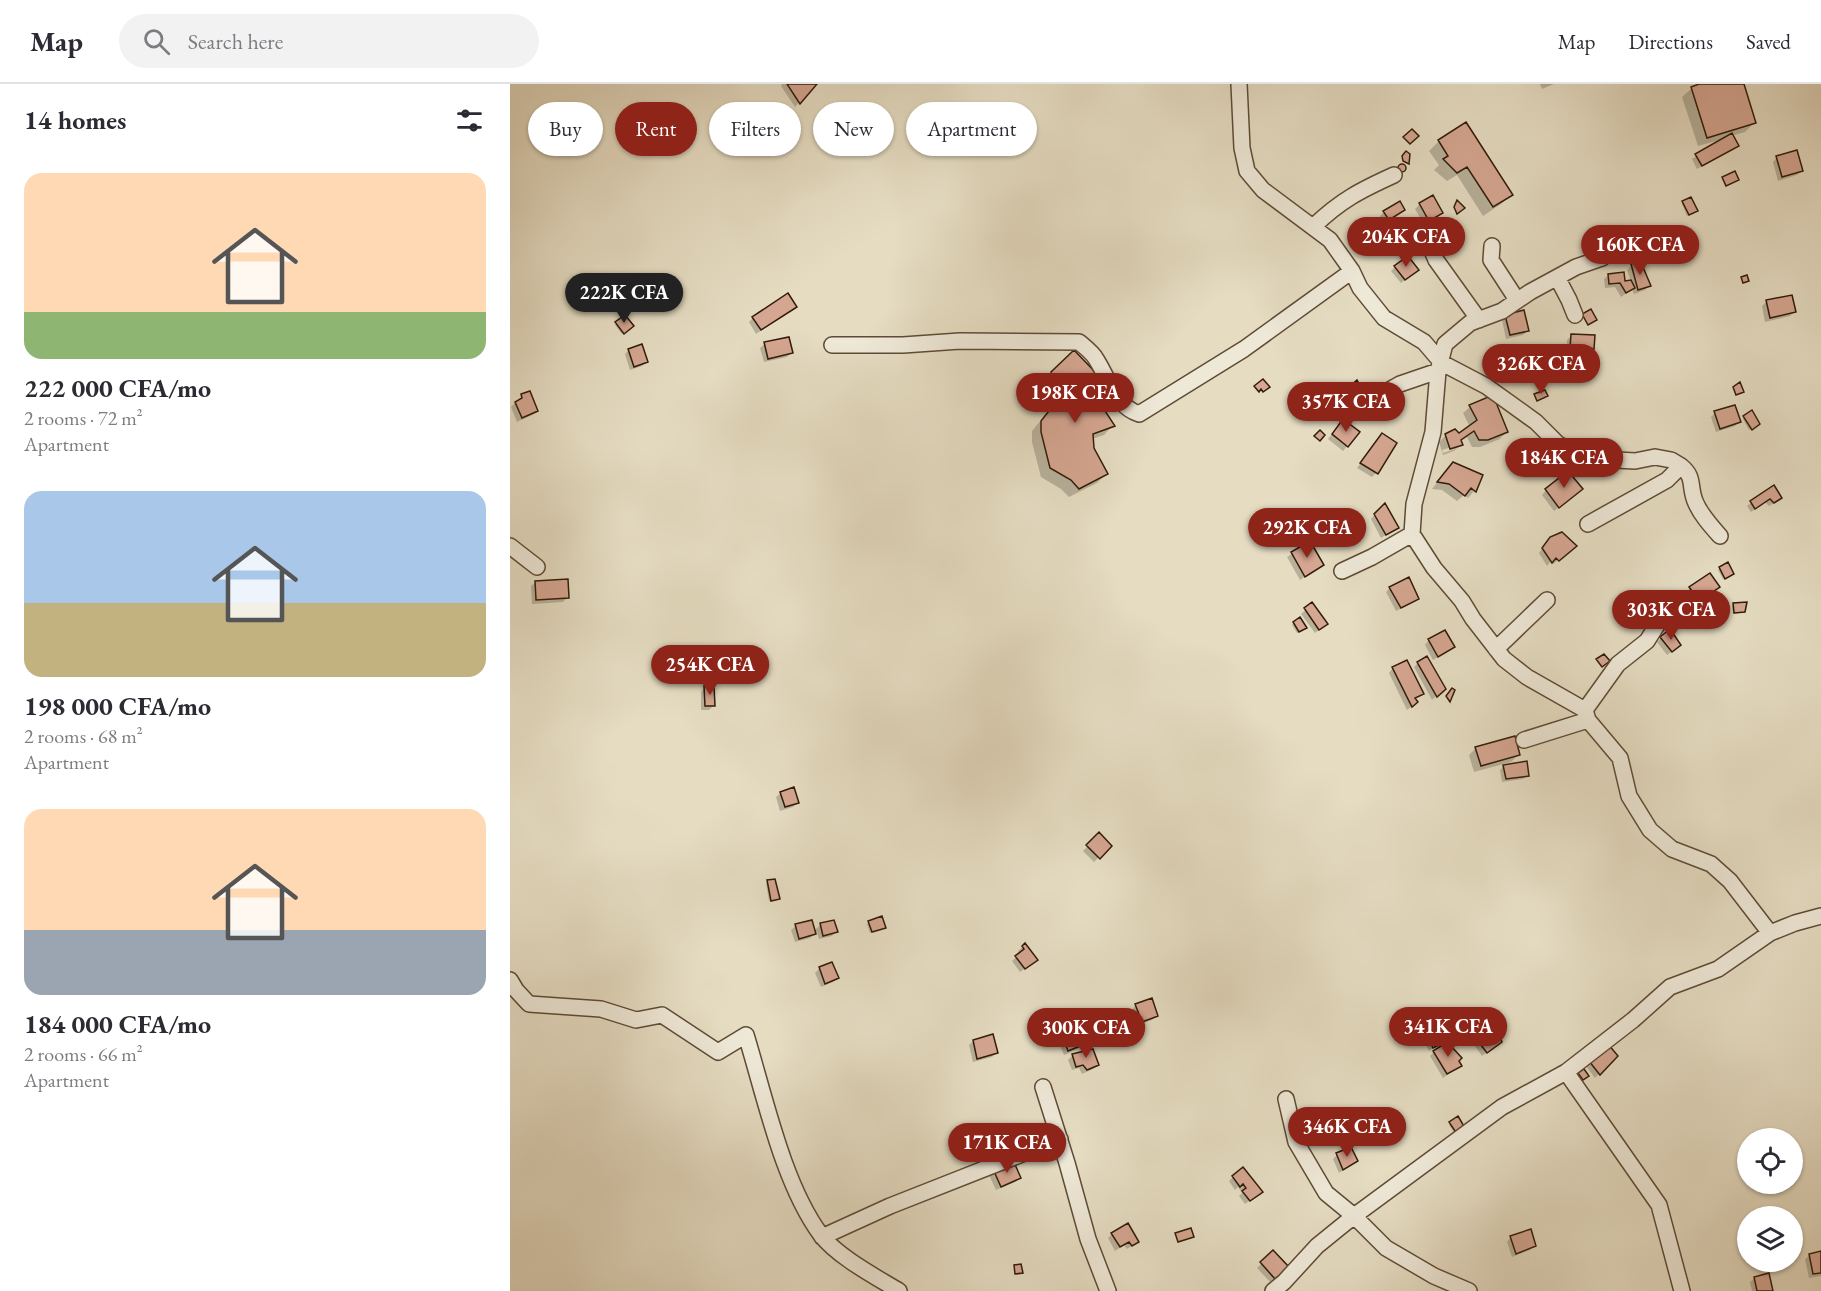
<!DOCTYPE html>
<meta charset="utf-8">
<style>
:root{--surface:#fff;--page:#f2f2f3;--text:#2b2b33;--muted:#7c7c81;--line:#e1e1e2;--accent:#8f2418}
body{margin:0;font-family:"EB Garamond",serif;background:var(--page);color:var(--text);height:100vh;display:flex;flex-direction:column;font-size:22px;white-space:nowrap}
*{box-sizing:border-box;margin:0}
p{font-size:20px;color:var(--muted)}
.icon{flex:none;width:33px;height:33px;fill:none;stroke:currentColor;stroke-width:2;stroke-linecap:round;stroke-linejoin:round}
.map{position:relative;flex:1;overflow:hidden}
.sheet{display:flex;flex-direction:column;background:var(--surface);width:510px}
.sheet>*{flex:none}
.banner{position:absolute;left:18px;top:18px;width:570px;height:54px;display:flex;gap:12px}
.controls{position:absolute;left:1227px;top:1044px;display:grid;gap:12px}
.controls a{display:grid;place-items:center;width:66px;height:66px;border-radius:50%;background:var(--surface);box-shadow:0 2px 4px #0004;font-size:30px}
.price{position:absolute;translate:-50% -51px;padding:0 14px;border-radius:21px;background:var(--accent);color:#fff;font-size:20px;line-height:39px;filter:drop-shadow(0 2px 3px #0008)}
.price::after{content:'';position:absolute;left:50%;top:36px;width:18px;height:14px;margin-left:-9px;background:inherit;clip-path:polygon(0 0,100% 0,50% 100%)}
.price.on{background:#222;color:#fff}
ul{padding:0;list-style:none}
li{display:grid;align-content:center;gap:12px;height:318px;padding:0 24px}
li span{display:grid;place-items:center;height:186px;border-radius:18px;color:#555}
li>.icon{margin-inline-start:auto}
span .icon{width:108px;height:108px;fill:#fffc;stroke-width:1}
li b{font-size:26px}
h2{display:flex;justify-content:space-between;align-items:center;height:72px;padding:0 24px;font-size:26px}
.chip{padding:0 21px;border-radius:27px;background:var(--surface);box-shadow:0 2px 4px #0004;font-size:21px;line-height:54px}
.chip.on{background:var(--accent);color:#fff}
header{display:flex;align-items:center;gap:36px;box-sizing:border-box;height:84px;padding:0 30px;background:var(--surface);border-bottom:2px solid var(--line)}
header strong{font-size:28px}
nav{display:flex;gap:33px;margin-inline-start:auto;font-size:21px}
.search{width:420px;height:54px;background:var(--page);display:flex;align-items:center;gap:15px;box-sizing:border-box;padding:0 21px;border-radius:33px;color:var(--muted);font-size:22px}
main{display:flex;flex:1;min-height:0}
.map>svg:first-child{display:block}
.shadow{fill:#0003;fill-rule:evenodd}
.building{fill:#d5a691;stroke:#311b08;stroke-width:1.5}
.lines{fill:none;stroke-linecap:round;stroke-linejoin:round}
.street-casing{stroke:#5e4b36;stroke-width:18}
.street{stroke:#eee8d7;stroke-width:15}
</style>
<header>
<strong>Map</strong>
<div class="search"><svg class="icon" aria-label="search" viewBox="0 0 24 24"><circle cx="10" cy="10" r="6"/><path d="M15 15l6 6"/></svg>Search here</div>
<nav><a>Map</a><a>Directions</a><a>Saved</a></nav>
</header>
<main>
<section class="sheet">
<h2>14 homes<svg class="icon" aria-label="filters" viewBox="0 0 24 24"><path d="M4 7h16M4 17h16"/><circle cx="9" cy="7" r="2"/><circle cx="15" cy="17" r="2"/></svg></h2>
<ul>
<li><span style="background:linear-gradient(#ffd9b3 75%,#8fb573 0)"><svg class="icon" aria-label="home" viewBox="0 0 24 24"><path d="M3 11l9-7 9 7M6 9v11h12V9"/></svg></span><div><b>222 000 CFA/mo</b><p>2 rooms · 72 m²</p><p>Apartment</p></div></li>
<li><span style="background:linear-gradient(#a9c7e8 60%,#c2b280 0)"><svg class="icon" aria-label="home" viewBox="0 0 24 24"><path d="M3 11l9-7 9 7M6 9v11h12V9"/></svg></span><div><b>198 000 CFA/mo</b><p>2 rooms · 68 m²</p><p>Apartment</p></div></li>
<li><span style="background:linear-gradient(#ffd9b3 65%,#9aa5b1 0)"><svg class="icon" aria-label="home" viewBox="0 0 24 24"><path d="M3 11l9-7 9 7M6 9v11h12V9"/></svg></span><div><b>184 000 CFA/mo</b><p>2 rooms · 66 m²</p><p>Apartment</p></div></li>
</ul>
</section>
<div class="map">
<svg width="1311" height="1207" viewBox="0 0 1311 1207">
<rect width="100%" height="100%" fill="#e5dcc2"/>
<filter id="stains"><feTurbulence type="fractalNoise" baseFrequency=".00333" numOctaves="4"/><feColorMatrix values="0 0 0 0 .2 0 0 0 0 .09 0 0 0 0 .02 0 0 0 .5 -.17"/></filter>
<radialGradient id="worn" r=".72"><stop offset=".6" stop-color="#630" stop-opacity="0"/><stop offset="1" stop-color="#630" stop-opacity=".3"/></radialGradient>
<path class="shadow" d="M272 0H305L285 23 271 2Z
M1030 0H1044L1032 5Z
M1195 0H1232L1245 38 1235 48 1221 52 1227 62 1222 66 1187 85 1182 75 1213 55 1188 62 1172 13 1182 4Z
M956 41 1001 110 991 120 973 132 947 91 937 97 924 86 929 81 919 67 929 57Z
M1267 73 1292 87 1287 91 1268 97 1263 78Z
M890 82H893V86L888 88Z
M1173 118 1184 128 1177 132 1172 120Z
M910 120 931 129 914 140 905 125Z
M893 126 874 139 870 132 874 128Z
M1113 154 1135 168 1131 173 1116 179 1108 159Z
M1122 181 1139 201 1135 206 1124 210 1122 205 1111 213 1105 203 1095 204 1094 195 1099 191 1114 198H1121L1117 186Z
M885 183 902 190 891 199 881 187Z
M1256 218 1284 228 1280 232 1255 238 1252 222Z
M285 223 246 250 239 238 243 234Z
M996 232 1017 247 1013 251 996 255 992 236Z
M115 233 122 242 112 250 105 241Z
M1061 252 1083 265 1079 269 1057 268V256Z
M255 260 281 269 277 273 254 278 250 264Z
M119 266 137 277 132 282 120 286 115 270Z
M542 289 578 304 603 341 594 351 582 355 583 364 596 390 587 399 559 413 551 405 531 393 522 358V347L540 325 532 299Z
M12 312 27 327 22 331 7 338 1 323Z
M869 312 885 316 878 324 872 321 867 313Z
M960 323 996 348 990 355 970 363H962L957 353 950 357 951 360 944 367 933 371 929 358 936 351 949 350 960 343 953 329ZM945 362V365L933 369 932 366Z
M1205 329 1229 338 1225 342 1206 348 1201 333Z
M1234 333 1247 342 1239 346 1233 335Z
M829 341 848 349 833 367 818 355Z
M868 355 866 389 862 393 847 384Z
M936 387 971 392 964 407 958 414 954 411 947 417 932 406 922 405Z
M1263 403 1266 418 1259 422 1255 418 1241 428 1237 422Z
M1036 406 1066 410 1044 427 1032 411Z
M874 421 887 444 871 454 861 435Z
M799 459 812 481 790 496 777 473Z
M1036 459 1060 467 1043 480 1040 478 1037 482 1029 469Z
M1210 484 1221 491 1213 495 1208 486Z
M26 498 57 514 53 518 22 520 21 502Z
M880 504 907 515 902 519 886 527 876 508Z
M1180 504 1203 507 1184 521 1176 509Z
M802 520 812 544 805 549 791 530Z
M1224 521 1234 528 1223 530 1222 522Z
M784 539 793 545 787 549 782 541Z
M1151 554 1165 565 1157 571 1147 558Z
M919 556 943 563 923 576 915 561Z
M908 579 934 604 922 616 904 583Z
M883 584 912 609 904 615 902 622 897 626 879 589Z
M195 604 203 622 199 626H191V608Z
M966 664 1008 671 1001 678 964 688 959 671Z
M994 682 1017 691 1013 695 992 698 990 686Z
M271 709 287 719 283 723 270 727 266 713Z
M589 751 600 762 584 778 573 767Z
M257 798 268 814 266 816 259 817 256 799Z
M323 837 326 848 322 852 309 855 307 848 300 854 285 858 281 846 286 842 304 847 310 841Z
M359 838 374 843 360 849 357 840Z
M515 861 521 880 510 888 502 877 510 870 508 867Z
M321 880 327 894 323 898 311 903 305 889 309 885Z
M626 921 647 932 642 936 627 941 622 926Z
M914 945 931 959 919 967 910 949Z
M553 955 584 956 579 960 554 971 549 959Z
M984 955 986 962 972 972 965 962 969 958Z
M463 957 486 969 482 973 463 978 459 961Z
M924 968 947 977 950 982 933 994 920 972Z
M563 971 587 980 583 985 572 990 569 984 562 986 558 976Z
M1106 972 1085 994 1076 982 1080 978Z
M948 1034 953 1043 945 1050 939 1041Z
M827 1071 846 1077 829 1089 823 1075Z
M484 1086 509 1094 505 1098 486 1106 479 1091Z
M723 1093 751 1108 735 1120 729 1112 732 1109 728 1103 725 1106 719 1097Z
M602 1150 627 1158 617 1165 614 1161 605 1167 598 1154Z
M1001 1153 1024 1161 1020 1166 1002 1173 997 1158Z
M763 1168 777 1183 760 1198 747 1184Z
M1311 1169V1192L1299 1194 1295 1175 1300 1171Z
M1245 1194 1262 1207H1242L1240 1198Z"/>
<path class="building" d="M277 0H307L290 20Z
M1189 0H1234L1246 39 1197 54 1181 3Z
M956 38 1003 111 983 123 957 83 947 89 933 75 938 72 928 56Z
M902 45 909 52 900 60 893 53Z
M1222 49 1229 62 1192 82 1185 70Z
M1287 66 1293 87 1272 93 1266 72Z
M896 67 900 70 899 80 893 77 892 72Z
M888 84a4 4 0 1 1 8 0a4 4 0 1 1-8 0Z
M1225 87 1229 96 1216 102 1212 93Z
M923 111 933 129 919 137 909 119Z
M1181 113 1188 127 1179 131 1172 117Z
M947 116 955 124 947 130 944 123Z
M890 117 895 126 879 136 873 127Z
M1128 146 1137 169 1121 175 1112 153Z
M898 172 909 186 895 196 884 182Z
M1130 176 1141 202 1128 206 1121 180Z
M1114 188 1115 197 1121 196 1125 204 1116 209 1110 199 1099 200 1098 190Z
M1237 191 1239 197 1233 199 1231 193Z
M278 209 287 223 251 246 242 233Z
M1282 211 1286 228 1260 234 1256 216Z
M1081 225 1087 236 1078 241 1072 230Z
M1014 226 1019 247 1000 251 995 231Z
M115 231 124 242 114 250 105 238Z
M1061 250 1085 251 1084 265H1060Z
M279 253 283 269 258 275 254 258Z
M132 260 138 278 124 283 118 265Z
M564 266 586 289 580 304 605 342 583 350 584 364 598 390 569 405 561 396 540 384 531 348V337L549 314 541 288Z
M753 295 760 303 753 308 751 305 749 308 744 302Z
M847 296 852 305 842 312 837 305Z
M1230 298 1234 308 1226 311 1223 303Z
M1035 306 1038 312 1027 317 1024 310Z
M20 307 28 327 12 334 5 318 12 314 11 310Z
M875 307 882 310 887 317 881 323 873 320 868 311Z
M983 311 998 348 978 356H969L964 347 951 356 953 361 940 365 935 350 945 345 949 349 967 336 959 321Z
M829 316 837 321 829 332 821 327Z
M1225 321 1231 338 1210 345 1204 327Z
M1242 326 1250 340 1242 346 1233 332Z
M833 335 850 348 838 363 822 350Z
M810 346 815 351 810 357 804 352Z
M872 349 887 359 868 390 850 379Z
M943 378 973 391 966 408 961 404 955 412 939 400 927 398Z
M1058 387 1073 405 1049 424 1035 405Z
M1264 401 1272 414 1264 419 1260 415 1245 425 1240 417Z
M875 419 889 444 876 451 864 430Z
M1052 448 1067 462 1049 477 1046 474 1042 479 1032 464 1040 453Z
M800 457 814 481 795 493 781 468Z
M1218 478 1224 490 1215 495 1209 483Z
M1200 489 1210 503 1189 517 1179 503Z
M899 493 909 515 891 524 879 503Z
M58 495 59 514 26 516 25 497Z
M802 518 818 540 809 546 794 524Z
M1237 518 1235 528 1224 529 1223 519Z
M790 533 797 544 789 548 783 538Z
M1160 545 1171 561 1162 568 1150 553Z
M935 546 945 563 928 573 918 555Z
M1094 570 1100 577 1092 583 1086 575Z
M917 572 936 605 927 613 907 578Z
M897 576 914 610 905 614 908 618 902 623 882 583Z
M194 602H204L205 622H195Z
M942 604 945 606 940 618 936 612Z
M1005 652 1010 671 971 682 965 663Z
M1017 677 1019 692 996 695 993 681Z
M284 703 289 719 275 723 270 708Z
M589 748 602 762 590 775 576 761Z
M265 795 270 815 261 817 257 796Z
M372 832 376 844 362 848 358 837Z
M302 836 306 850 289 855 285 840Z
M324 836 328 848 313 852 310 839Z
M515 859 528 876 515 885 505 872 514 865 512 862Z
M322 878 329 894 315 900 309 883Z
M642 914 648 932 632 938 625 920Z
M923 939 933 959 923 964 913 944Z
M580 943 585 956 558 967 553 954Z
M981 946 983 951 986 948 989 952 986 955 987 957 991 955 992 958 977 969 968 957Z
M483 950 488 969 467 975 463 956Z
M934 960 940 961 952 974 949 977 952 982 937 990 923 967Z
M1098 960 1108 972 1090 991 1079 977Z
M583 965 589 981 577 986 573 981 566 983 562 970Z
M1074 985 1079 992 1073 996 1068 989Z
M948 1032 955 1044 947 1050 939 1038Z
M841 1063 848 1077 833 1086 826 1069Z
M503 1076 511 1094 491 1103 483 1085Z
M733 1083 753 1108 740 1117 732 1107 736 1104 733 1100 730 1103 722 1092Z
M618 1139 629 1158 622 1162 619 1158 610 1163 601 1149Z
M681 1144 684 1153 668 1158 665 1149Z
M1021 1145 1026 1162 1006 1170 1000 1152Z
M763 1166 779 1183 765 1195 750 1178Z
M1311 1167V1189L1303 1190 1299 1170Z
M511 1180 513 1189 505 1190 504 1181Z
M1259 1189 1263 1207H1247L1244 1193Z"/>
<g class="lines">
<defs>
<path id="street" d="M729 0 732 64 737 87 753 106 820 156 842 187 850 204 874 234 914 258 932 279 976 302 1026 338 1048 360 1071 374 1125 377 1145 373 1161 376 1171 382
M804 142C831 116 851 106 884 91
M920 162 926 176 969 236
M982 162 981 176 1007 216
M1048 195 1059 216 1065 231
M322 261H393L450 257 569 258C575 263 583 269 586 275 599 295 605 322 629 330L734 265 842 187
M881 305 890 300 928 287
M1078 440 1157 396 1171 382C1185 393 1179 402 1185 417 1190 430 1201 442 1210 452
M0 462 27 483
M832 487 862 473 902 450
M986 565 1037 516
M1075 626 1108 580 1137 557 1154 530 1168 521
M1078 636 1110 674 1119 712 1140 746 1162 765 1201 780 1220 797 1260 849
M1014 656 1078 636 1075 626 1017 593 994 575 963 535 952 517 924 484 902 450 904 420 923 348 928 287 935 260 960 239 992 227 1020 208 1066 183 1092 174
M0 896 6 906 19 920 91 925 126 936 152 931 208 968 236 951C255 1013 273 1100 311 1151 328 1173 366 1193 389 1207
M1056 988 1149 1121 1172 1207
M533 1003 557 1079 578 1155 598 1207
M776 1015 786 1058 816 1109 844 1132 876 1164 924 1192 959 1207
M312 1153 380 1122 550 1055
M763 1207 774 1198 807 1162 844 1132 992 1023 1056 988 1123 936 1160 903 1208 885 1260 849 1285 839 1311 832"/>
</defs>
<use href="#street" class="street-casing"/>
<use href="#street" class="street"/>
</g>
<rect width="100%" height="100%" filter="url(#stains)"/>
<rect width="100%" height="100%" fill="url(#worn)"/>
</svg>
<div class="controls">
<a><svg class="icon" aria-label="locate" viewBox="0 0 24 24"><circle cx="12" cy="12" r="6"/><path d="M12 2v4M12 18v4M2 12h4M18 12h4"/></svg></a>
<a><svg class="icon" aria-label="layers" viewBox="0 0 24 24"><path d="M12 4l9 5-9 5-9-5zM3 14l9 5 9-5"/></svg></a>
</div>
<b class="price" style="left:896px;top:184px">204K CFA</b>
<b class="price" style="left:1130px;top:192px">160K CFA</b>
<b class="price on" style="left:114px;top:240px">222K CFA</b>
<b class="price" style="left:1031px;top:311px">326K CFA</b>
<b class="price" style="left:565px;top:340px">198K CFA</b>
<b class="price" style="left:836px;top:349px">357K CFA</b>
<b class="price" style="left:1054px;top:405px">184K CFA</b>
<b class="price" style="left:797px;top:475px">292K CFA</b>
<b class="price" style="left:1161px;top:557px">303K CFA</b>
<b class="price" style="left:200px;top:612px">254K CFA</b>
<b class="price" style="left:938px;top:974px">341K CFA</b>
<b class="price" style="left:576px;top:975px">300K CFA</b>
<b class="price" style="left:837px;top:1074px">346K CFA</b>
<b class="price" style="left:497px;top:1090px">171K CFA</b>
<div class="banner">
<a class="chip">Buy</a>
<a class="chip on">Rent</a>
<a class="chip">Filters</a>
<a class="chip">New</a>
<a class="chip">Apartment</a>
</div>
</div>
</main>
